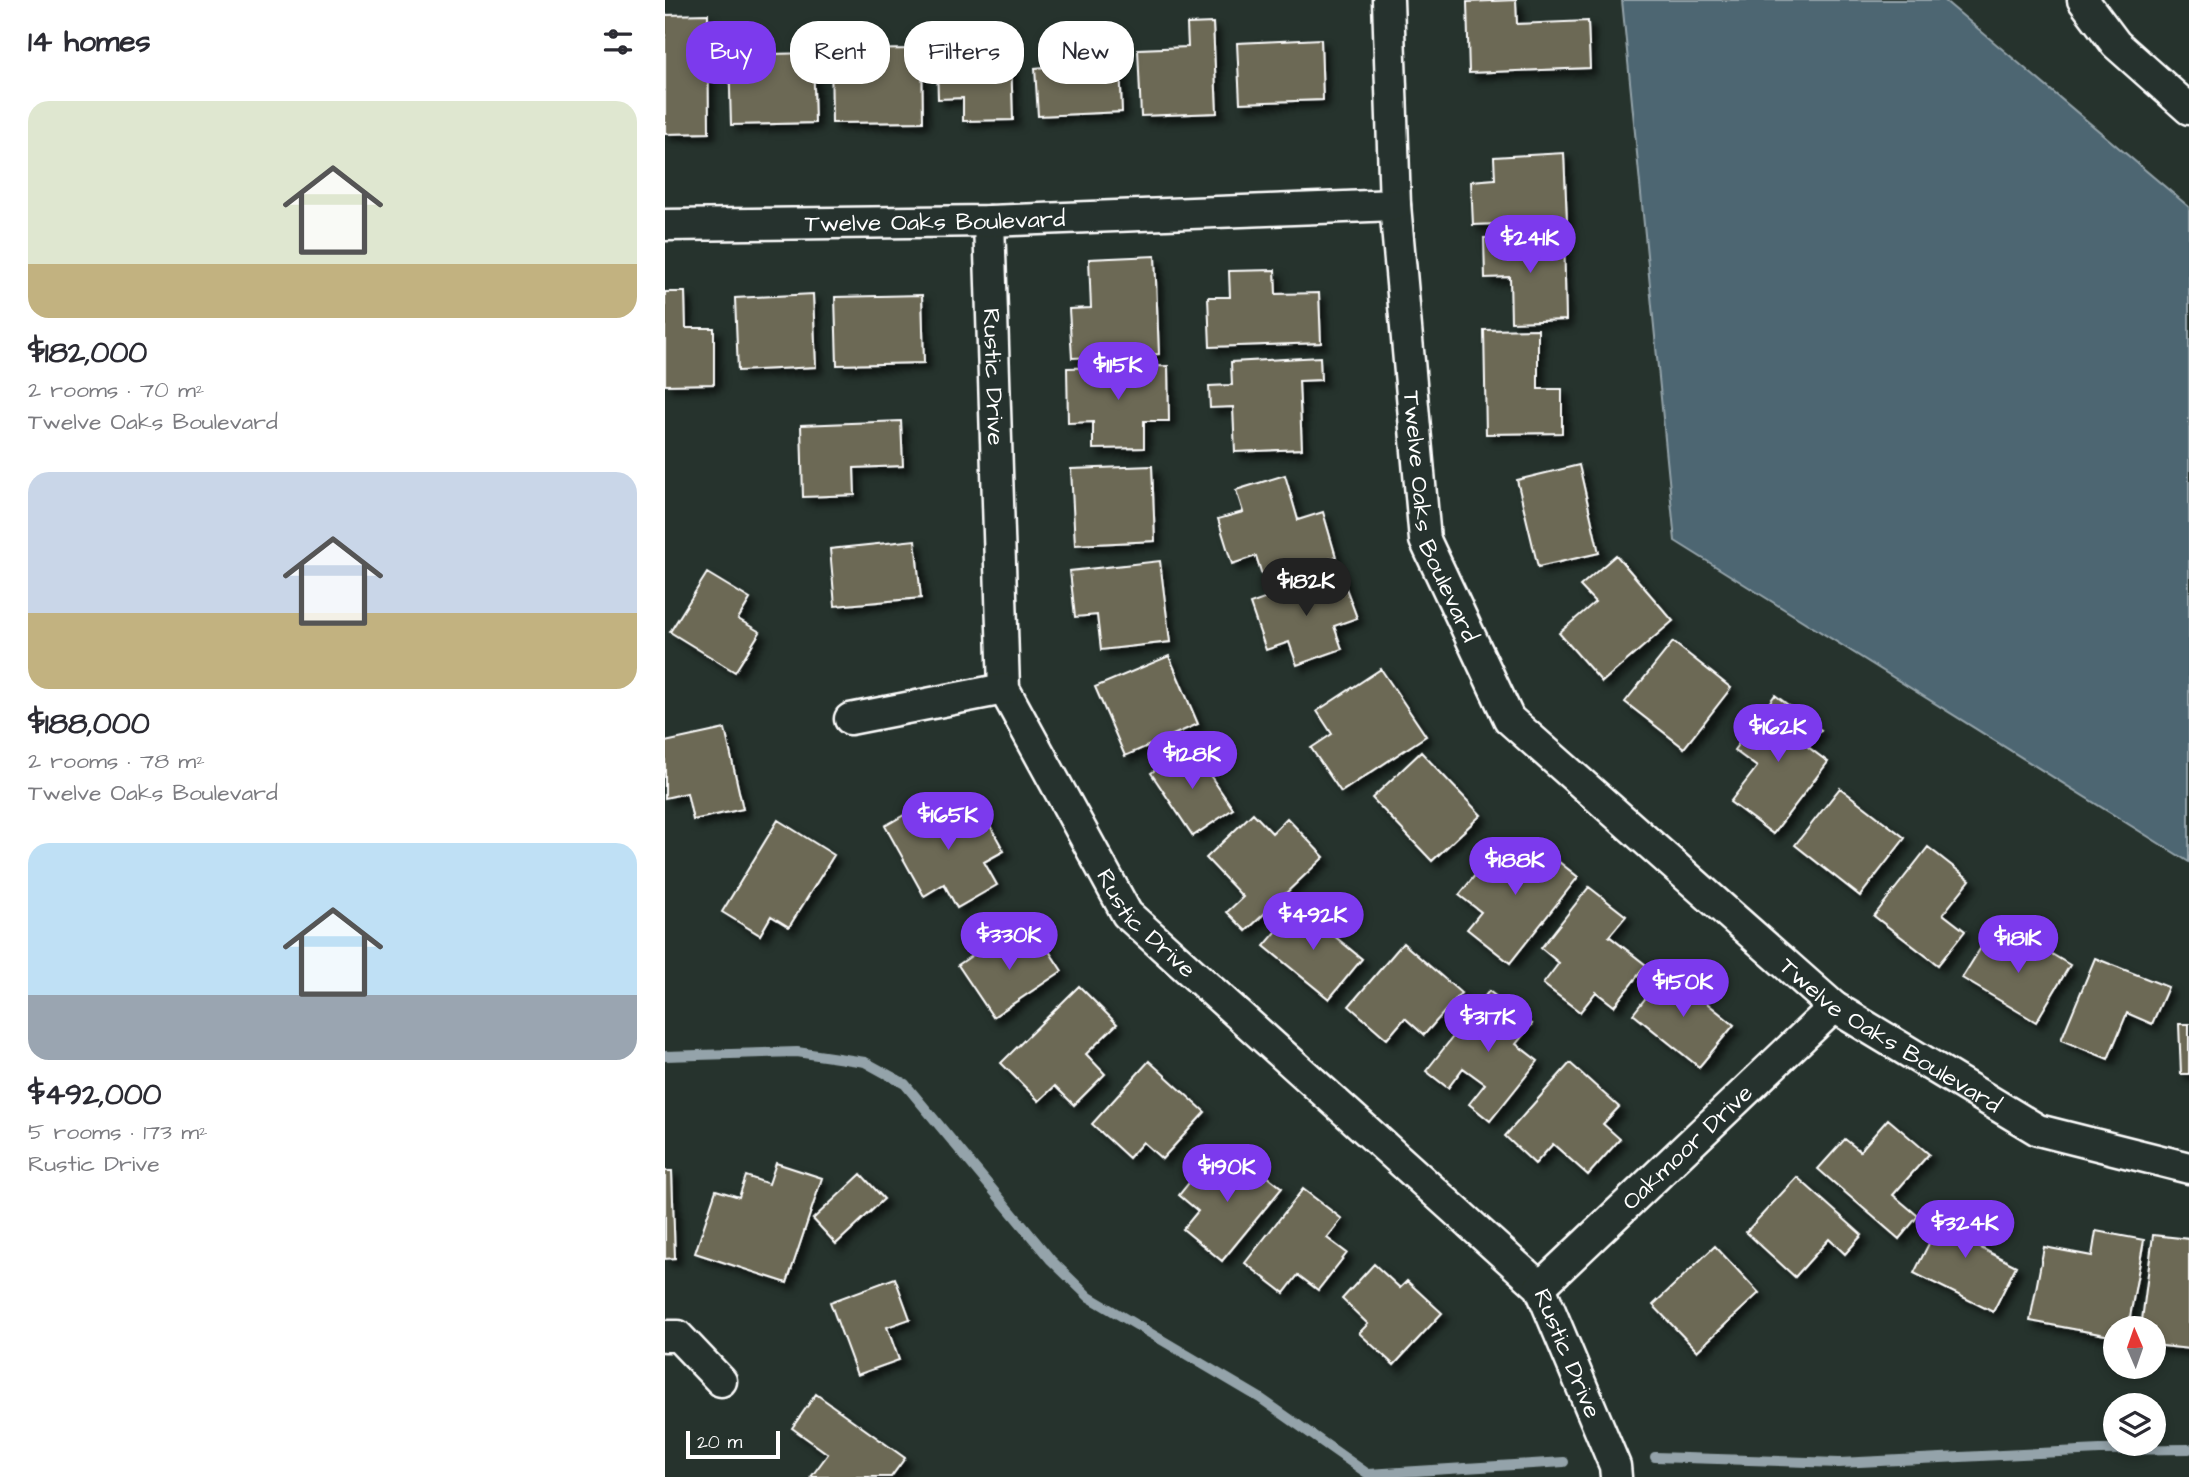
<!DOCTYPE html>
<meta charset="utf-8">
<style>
:root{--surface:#fff;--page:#f7f7f7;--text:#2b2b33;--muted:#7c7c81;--accent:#7c3aed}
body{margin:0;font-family:"Architects Daughter",sans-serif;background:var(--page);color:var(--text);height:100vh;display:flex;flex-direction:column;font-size:26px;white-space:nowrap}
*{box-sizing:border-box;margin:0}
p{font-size:23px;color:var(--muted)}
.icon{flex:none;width:38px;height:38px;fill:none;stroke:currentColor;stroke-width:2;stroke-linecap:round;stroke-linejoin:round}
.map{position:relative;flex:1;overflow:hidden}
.side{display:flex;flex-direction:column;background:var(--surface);width:665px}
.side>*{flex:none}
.banner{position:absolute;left:21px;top:21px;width:665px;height:63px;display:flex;gap:14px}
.needle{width:46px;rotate:358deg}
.tools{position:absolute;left:1438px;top:1316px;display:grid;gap:14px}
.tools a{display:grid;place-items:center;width:63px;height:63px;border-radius:50%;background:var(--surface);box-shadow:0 4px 10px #0003;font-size:35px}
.scale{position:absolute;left:21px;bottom:18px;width:94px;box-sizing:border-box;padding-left:7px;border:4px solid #fff;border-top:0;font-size:19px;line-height:24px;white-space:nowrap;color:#fff;-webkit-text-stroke:5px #26332d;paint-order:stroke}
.price{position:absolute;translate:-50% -60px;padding:0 16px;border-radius:24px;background:var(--accent);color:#fff;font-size:23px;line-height:46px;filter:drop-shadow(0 2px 4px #0008)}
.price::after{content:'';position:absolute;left:50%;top:42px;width:21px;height:16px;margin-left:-10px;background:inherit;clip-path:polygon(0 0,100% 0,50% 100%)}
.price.current{background:#222;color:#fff}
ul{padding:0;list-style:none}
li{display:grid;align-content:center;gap:14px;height:371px;padding:0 28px}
li span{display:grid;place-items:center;height:217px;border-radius:21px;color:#555}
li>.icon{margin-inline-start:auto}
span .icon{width:126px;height:126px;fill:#fffc;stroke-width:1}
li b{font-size:30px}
h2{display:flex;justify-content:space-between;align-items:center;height:84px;padding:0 28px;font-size:30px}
.tag{padding:0 24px;border-radius:28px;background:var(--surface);box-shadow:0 4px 10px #0003;font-size:24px;line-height:63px}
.tag.current{background:var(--accent);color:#fff}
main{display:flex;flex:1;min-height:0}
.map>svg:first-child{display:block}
.water{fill:#4d6672;stroke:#94a3aa;stroke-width:2}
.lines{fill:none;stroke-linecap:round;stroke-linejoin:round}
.stream{stroke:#94a3aa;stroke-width:10}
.building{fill:#6c6955;stroke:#fff;stroke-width:2;filter:url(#shadow)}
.street-casing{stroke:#fff;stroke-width:35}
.street{stroke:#26332d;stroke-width:30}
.labels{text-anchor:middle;stroke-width:5;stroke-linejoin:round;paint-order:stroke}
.street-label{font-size:24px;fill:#fff;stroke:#26332d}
</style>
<main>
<section class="side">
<h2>14 homes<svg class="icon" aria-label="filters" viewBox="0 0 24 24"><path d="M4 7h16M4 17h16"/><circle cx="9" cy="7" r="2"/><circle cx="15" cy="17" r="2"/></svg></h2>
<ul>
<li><span style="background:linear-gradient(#dfe7d0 75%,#c2b280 0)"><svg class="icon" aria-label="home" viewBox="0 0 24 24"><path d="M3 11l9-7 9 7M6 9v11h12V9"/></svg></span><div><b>$182,000</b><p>2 rooms · 70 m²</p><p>Twelve Oaks Boulevard</p></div></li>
<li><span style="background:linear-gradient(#c9d6e8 65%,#c2b280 0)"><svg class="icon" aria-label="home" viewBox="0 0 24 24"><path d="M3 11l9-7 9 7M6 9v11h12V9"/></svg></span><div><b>$188,000</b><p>2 rooms · 78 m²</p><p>Twelve Oaks Boulevard</p></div></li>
<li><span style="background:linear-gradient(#bfe0f5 70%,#9aa5b1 0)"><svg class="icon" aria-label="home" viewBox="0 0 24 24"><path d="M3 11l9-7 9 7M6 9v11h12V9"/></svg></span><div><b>$492,000</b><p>5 rooms · 173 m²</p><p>Rustic Drive</p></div></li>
</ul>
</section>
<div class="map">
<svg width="1524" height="1477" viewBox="0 0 1524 1477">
<defs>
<filter id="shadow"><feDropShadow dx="6" dy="6" stdDeviation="3.5" flood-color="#0009"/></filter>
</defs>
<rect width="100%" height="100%" fill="#26332d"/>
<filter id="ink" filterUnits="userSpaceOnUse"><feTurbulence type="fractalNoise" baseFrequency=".0143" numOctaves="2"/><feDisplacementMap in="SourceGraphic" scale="14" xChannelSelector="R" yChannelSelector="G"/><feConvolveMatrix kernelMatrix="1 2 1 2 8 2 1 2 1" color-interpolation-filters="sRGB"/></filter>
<g filter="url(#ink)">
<path class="water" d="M957 0H1279L1524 207V862L1010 541Z"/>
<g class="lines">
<path class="stream" d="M0 1056 132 1052 200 1062 240 1084 386 1260 424 1297 595 1398 703 1474 899 1462
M990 1457 1174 1463 1435 1450 1524 1449"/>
</g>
<path class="building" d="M851 0 852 24 923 21 925 68 804 73 802 2Z
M43 14 44 133 0 134V15Z
M548 23 552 113 476 116 473 49 523 47 522 24Z
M345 27 348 120 298 121V98L273 99 271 30Z
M656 39 658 100 575 103 572 43Z
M433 40 434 65 455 64 457 112 373 116 370 68 391 66 390 42Z
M257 49 258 122 167 123 166 50Z
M148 53 150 123 66 125 64 55Z
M899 153 902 221 808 225 806 181 830 179 829 157Z
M899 235 901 320 846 322 845 277 820 278 819 238Z
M490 256 494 354 407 358 404 309 426 308 424 259Z
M610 270 611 294 654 293 656 343 545 347 543 297H565L564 271Z
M0 292H20L21 328H49V384L0 385Z
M148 294 151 367 73 371 70 298Z
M257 295 259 363 172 365 170 297Z
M873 329V389H897V433L821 434 819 330Z
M655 357 656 380 634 381 637 449 570 452 568 407 545 408 544 386 567 385 566 362Z
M503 366 504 421H479V448L428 449V422L403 423 402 368Z
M236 421 238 466 189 468 190 495 138 497 136 425Z
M914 465 934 553 873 567 852 480Z
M487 466 490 541 410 545 406 469Z
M620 475 633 520 658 512 671 557 598 578 591 556 567 564 553 519 578 512 571 490Z
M250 540 256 598 170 606 165 549Z
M951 555 1008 621 937 682 894 633 930 602 915 586Z
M495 561 505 642 436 650 432 615 410 617 405 571Z
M675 572 692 618 669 626 677 649 632 665 624 642 601 650 585 604Z
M42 573 85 599 73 619 95 632 70 672 5 632Z
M1008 642 1066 688 1019 748 960 702Z
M504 656 533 724 460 756 430 687Z
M716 669 761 736 676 792 646 748 667 734 652 711Z
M1110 695 1156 730 1143 747 1163 762 1108 834 1065 802 1092 767 1069 750Z
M60 729 78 809 28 820 22 793 0 798V742Z
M525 746 568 809 528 836 486 773Z
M756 752 816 815 767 861 707 798Z
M1175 788 1240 838 1195 896 1130 845Z
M260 803 273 826 313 804 339 851 319 862 332 885 292 908 279 884 259 896 220 826Z
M588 813 607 833 622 818 659 857 581 931 562 912 578 897 541 858Z
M113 820 169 855 124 927 106 916 95 935 57 912Z
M870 843 913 877 845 963 802 929 816 912 794 895 835 844 856 860Z
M1263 847 1305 880 1278 914 1300 931 1273 965 1209 916Z
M924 887 961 916 944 936 981 965 949 1006 931 992 915 1012 878 984 894 963 876 948Z
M633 906 697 959 664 999 599 946Z
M1350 932 1405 965 1371 1022 1297 978 1320 941 1338 951Z
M339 934 351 951 374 936 397 971 328 1017 293 965Z
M738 943 796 993 759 1035 740 1018 722 1039 684 1006Z
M1430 958 1503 987 1487 1024 1462 1013 1443 1059 1396 1040Z
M1002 971 1069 1025 1034 1067 968 1014Z
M414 986 452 1024 421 1054 440 1074 409 1105 390 1086 374 1101 336 1063Z
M824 991 867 1024 851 1044 873 1061 825 1121 804 1104 820 1084 798 1068 783 1088 761 1071Z
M1514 1024H1524V1074H1516Z
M484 1061 540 1112 497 1159 478 1142 464 1158 427 1124Z
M905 1063 954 1107 938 1124 955 1139 923 1175 888 1144 870 1164 840 1136Z
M1223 1119 1264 1154 1228 1195 1253 1216 1234 1239 1153 1169 1180 1139 1195 1151Z
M578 1157 617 1188 557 1261 518 1229 533 1211 514 1195 544 1158 563 1175Z
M111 1163 157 1178 122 1283 30 1253 51 1190 74 1197 81 1176 104 1184Z
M0 1171H7L10 1258 0 1259Z
M196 1174 219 1199 171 1244 148 1219Z
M1132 1177 1197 1235 1180 1254 1164 1239 1130 1277 1081 1232Z
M638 1189 677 1219 662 1238 682 1253 653 1290 633 1275 619 1293 580 1263Z
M1284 1204 1324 1223 1312 1246 1351 1266 1328 1312 1249 1273Z
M1431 1231 1479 1240 1463 1328H1451V1337L1365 1321 1379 1247 1427 1256Z
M1488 1235 1524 1239V1349L1489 1345V1328H1476Z
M1050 1246 1094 1293 1032 1351 988 1305Z
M709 1264 735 1288 742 1281 777 1313 729 1365 694 1333 703 1324 677 1299Z
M230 1278 245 1319 222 1327 234 1360 192 1375 165 1302Z
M151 1394 240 1458 226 1477H146L163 1454 127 1428Z"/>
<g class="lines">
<defs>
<g id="street">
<path id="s1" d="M723 0 730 205 760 540 844 719 1169 1007 1373 1130 1524 1168"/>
<path d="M1418 0 1451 44 1524 109"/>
<path id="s2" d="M324 221 339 689 462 914 875 1287 950 1466 951 1477"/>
<path id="s3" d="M0 225 324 221 730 205"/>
<path d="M185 719 339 689"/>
<path id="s4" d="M875 1287 1169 1007"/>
<path d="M0 1336H13L56 1381"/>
</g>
</defs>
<use href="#street" class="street-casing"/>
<use href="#street" class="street"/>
</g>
</g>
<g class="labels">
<g class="street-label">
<text dy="8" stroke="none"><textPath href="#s3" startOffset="270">Twelve Oaks Boulevard</textPath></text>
<text dy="8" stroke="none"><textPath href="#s2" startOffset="156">Rustic Drive</textPath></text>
<text dy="8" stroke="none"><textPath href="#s1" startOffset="522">Twelve Oaks Boulevard</textPath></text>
<text dy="8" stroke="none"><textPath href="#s2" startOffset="744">Rustic Drive</textPath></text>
<text dy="8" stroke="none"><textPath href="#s1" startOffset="1236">Twelve Oaks Boulevard</textPath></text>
<text dy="8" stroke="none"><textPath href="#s4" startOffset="203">Oakmoor Drive</textPath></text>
<text dy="8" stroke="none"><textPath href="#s2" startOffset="1353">Rustic Drive</textPath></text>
</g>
</g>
</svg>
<div class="tools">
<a><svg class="needle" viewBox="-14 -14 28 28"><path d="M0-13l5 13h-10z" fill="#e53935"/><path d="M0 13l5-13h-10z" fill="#7c7c81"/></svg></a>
<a><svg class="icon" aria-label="layers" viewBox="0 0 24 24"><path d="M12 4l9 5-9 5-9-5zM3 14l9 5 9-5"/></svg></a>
</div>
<div class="scale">20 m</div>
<b class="price" style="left:865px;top:275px">$241K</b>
<b class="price" style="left:453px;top:402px">$115K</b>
<b class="price current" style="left:641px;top:618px">$182K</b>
<b class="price" style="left:1113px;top:764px">$162K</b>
<b class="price" style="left:527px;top:791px">$128K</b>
<b class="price" style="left:283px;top:852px">$165K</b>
<b class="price" style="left:850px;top:897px">$188K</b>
<b class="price" style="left:648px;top:952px">$492K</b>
<b class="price" style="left:344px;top:972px">$330K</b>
<b class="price" style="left:1353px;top:975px">$181K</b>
<b class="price" style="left:1018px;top:1019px">$150K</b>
<b class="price" style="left:823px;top:1054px">$317K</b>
<b class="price" style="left:562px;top:1204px">$190K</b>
<b class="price" style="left:1300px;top:1260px">$324K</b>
<div class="banner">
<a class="tag current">Buy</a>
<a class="tag">Rent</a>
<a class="tag">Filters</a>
<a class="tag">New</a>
</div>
</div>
</main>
